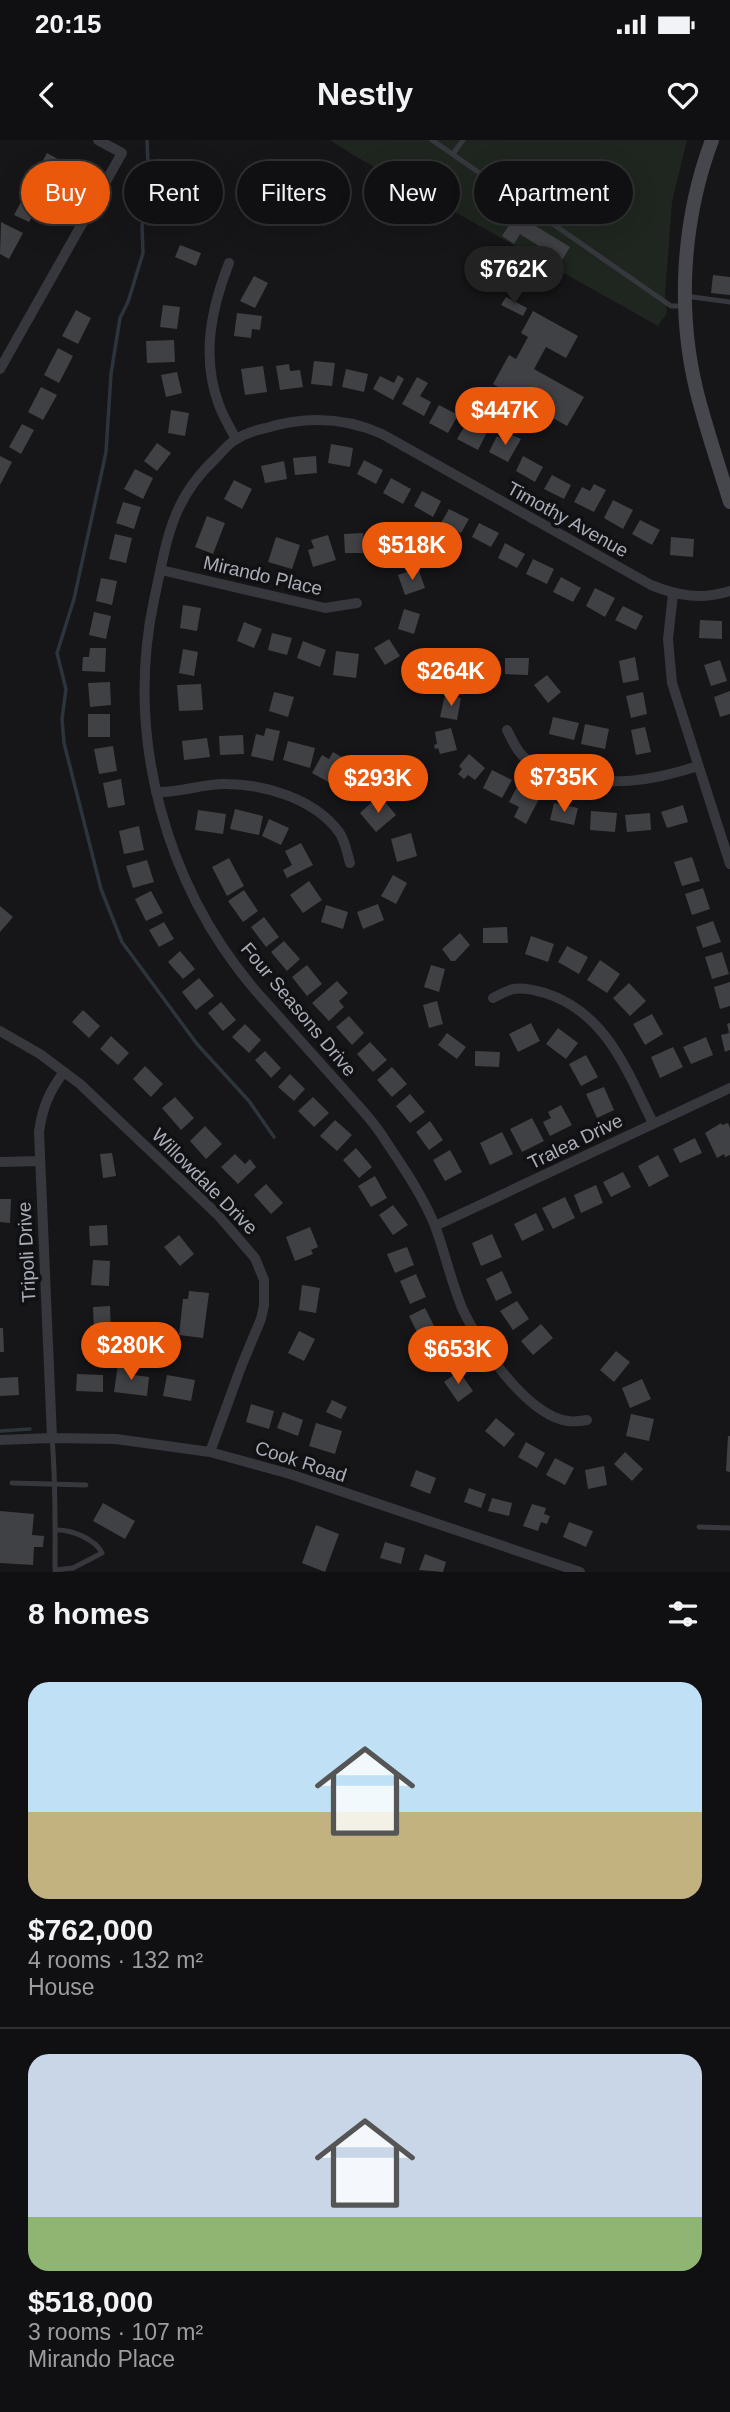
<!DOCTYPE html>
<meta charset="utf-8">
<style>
:root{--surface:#101012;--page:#1e1e20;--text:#f1f3f6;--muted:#9c9d9f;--line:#303032;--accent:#ea580c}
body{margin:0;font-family:Helvetica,sans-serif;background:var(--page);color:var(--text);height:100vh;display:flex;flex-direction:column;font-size:26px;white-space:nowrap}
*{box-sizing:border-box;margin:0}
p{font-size:23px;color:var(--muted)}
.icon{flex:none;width:38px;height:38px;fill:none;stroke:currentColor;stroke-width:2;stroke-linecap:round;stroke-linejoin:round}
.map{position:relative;height:1432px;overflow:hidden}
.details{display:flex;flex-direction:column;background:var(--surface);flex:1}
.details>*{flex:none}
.hud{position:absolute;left:21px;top:21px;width:690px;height:63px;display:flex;gap:14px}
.price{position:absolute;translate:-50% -60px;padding:0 16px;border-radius:24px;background:var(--accent);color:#fff;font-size:23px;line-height:46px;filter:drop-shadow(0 2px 4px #0008)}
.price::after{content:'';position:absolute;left:50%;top:42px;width:21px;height:16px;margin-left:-10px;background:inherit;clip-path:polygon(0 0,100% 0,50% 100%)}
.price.on{background:#222;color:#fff}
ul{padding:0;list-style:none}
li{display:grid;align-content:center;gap:14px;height:371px;padding:0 28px}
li+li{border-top:2px solid var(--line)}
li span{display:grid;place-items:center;height:217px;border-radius:21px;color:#555}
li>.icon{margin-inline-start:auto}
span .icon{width:126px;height:126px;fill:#fffc;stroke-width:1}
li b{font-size:30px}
h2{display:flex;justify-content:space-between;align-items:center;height:84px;padding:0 28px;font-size:30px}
.tag{padding:0 24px;border-radius:32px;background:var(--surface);box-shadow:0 7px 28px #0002,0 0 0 2px var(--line);font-size:24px;line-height:63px}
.tag.on{background:var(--accent);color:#fff}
.status{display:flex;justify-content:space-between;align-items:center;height:49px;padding:0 35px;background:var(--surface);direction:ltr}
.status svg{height:19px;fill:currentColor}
header{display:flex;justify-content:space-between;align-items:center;height:91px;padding:0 28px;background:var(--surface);font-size:32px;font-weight:700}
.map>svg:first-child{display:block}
.green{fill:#1e261f}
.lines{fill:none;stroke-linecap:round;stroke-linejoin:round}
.stream{stroke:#2c353c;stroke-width:3.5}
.building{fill:#404145}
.lane{stroke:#37383d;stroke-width:5}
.street{stroke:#37383d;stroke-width:10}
.secondary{stroke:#45474d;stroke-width:14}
.labels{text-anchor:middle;stroke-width:7;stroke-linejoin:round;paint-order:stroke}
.street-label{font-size:19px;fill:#a8adb8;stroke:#111113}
</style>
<div class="status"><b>20:15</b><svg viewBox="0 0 49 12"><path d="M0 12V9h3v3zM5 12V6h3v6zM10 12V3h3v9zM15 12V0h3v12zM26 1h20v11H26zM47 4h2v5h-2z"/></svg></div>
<header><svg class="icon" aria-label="back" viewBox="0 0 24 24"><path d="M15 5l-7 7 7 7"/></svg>Nestly<svg class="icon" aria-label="heart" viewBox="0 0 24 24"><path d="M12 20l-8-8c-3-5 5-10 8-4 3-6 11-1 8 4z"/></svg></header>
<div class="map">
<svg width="730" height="1432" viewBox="0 0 730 1432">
<rect width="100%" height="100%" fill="#161618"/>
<path class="green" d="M330 0H687L672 62 665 155 667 173 658 186 355 16Z"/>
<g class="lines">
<path class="stream" d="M147 0 149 50 142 86 143 113 128 162 120 178 111 234 106 312 100 340 74 459 57 513 66 549 62 579 64 603 101 749 122 802 197 904 249 961 274 997
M0 1291 30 1289"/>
</g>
<path class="building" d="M47 13 63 22 49 47 33 39Z
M28 49 43 57 29 82 14 75Z
M516 74 570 107 558 127 535 113 539 106 520 94 514 104 502 96Z
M1 82 23 93 9 119 0 114Z
M180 105 201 113 196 126 175 117Z
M713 135 730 137V155L711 153Z
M254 136 268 143 255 168 240 161Z
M506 157 527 168 523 176 501 165Z
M163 165 180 167 177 189 160 187Z
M76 170 91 178 78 204 62 196Z
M533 171 578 196 566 218 546 207 534 229 584 257 567 286 493 244 509 215 516 219 528 197 521 193Z
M237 173 262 176 260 190 252 189 251 198 234 196Z
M174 200 175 222 147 223 146 201Z
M58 208 73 216 59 243 44 235Z
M314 221 335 223 332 246 311 244Z
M289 224 290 231 300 230 303 247 280 250 276 226Z
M263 226 267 252 245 255 241 229Z
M346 229 368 234 364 252 342 247Z
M177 232 182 253 166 257 161 235Z
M398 235 404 239 393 260 373 249 380 236 394 243Z
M417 237 428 243 420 256 431 262 424 276 402 264Z
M41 247 57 255 43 280 28 272Z
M439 265 458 275 448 293 429 283Z
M171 270 189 273 185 296 168 293Z
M467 282 487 292 478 310 457 299Z
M22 284 34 290 21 314 9 307Z
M508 293 521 299 508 322 489 312 497 296 504 300Z
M157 303 171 313 157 331 144 321Z
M331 304 353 308 350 327 328 323Z
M0 316 12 322 0 345Z
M316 316 317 333 295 335 293 318Z
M523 316 543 327 535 342 516 331Z
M364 320 383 330 376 344 357 334Z
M284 321 287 339 265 343 261 326Z
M135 329 153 338 143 359 124 349Z
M552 335 571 345 564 359 544 349Z
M391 338 411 349 403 364 383 353Z
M234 340 252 349 242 369 224 359Z
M594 344 606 350 594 372 574 362 582 347 590 351Z
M422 351 441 361 433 377 414 366Z
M613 360 633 370 623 389 604 378Z
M123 362 141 367 134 389 116 383Z
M449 369 469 379 461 393 441 383Z
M207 376 225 383 213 414 195 407Z
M640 380 660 390 652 405 632 394Z
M479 383 499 393 491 407 472 397Z
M363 393 364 413H345L344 394Z
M115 394 132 398 126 423 109 419Z
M328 395 336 420 313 427 308 410 314 408 311 400Z
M276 397 300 405 292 429 268 422Z
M671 397 694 399 693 417 670 415Z
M505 403 525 414 517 428 498 418Z
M533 419 554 429 547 444 526 434Z
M418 428 425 448 405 455 398 435Z
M561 437 581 448 573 462 553 452Z
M101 438 117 441 112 465 96 461Z
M595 448 615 458 605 477 586 466Z
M183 465 201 468 197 491 180 488Z
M623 466 643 476 636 490 615 480Z
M404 469 420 474 414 494 398 489Z
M94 472 111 476 106 499 89 495Z
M700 480 722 481V499L699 498Z
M244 482 262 489 254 508 237 501Z
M272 493 292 498 287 515 268 510Z
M389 499 400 516 385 525 374 508Z
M303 501 326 510 320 527 297 518Z
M90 508H106L105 532 82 531 83 517H89Z
M183 509 198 512 194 536 179 533Z
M336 511 359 514 356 538 333 535Z
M635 517 639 540 623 543 619 521Z
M505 518H529L528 535 505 534Z
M720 520 727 541 711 546 704 525Z
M484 525 493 539 473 552 464 538Z
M547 535 561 552 548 563 534 545Z
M110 542 111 565 90 567 88 543Z
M201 544 203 570 179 571 177 545Z
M730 551V574L720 577 714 557Z
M274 552 294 557 288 577 269 571Z
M643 552 647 574 631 578 626 556Z
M445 555 461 558 457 580 440 577Z
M88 574H110V597H88Z
M553 577 579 583 574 600 549 594Z
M585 584 609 589 605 609 581 604Z
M645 587 651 612 636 615 631 590Z
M266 588 280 591 273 621 251 616 256 594 264 596Z
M451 588 457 610 440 614 438 608 435 609 434 605 437 604 435 592Z
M243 595 244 614 220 615 219 596Z
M207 598 210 617 184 620 182 601Z
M288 601 315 608 310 628 283 620Z
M113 606 117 631 99 634 94 609Z
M333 612 345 619 332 644 312 633 322 615 329 619Z
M469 614 485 628 475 640 468 635 464 639 458 634 462 629 459 626Z
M354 630 372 645 359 661 341 647Z
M492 630 512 640 502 658 483 648Z
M121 639 125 665 108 668 103 643Z
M518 645 540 657 526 684 514 677 519 667 509 662Z
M373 661 379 667 385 662 396 675 376 692 360 673Z
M554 663 578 668 574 685 550 680Z
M683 665 688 682 667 688 661 672Z
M235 669 263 676 259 695 230 689Z
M198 670 226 674 223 694 195 690Z
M591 671 617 673 615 692 590 690Z
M650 673 651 690 627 692 625 675Z
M269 679 289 688 281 705 262 696Z
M139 686 144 710 124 714 119 691Z
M411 693 417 716 397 722 391 699Z
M301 703 313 725 287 738 283 730 292 725 285 711Z
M692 717 700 741 682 746 674 722Z
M229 718 244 746 227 756 212 727Z
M147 720 154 742 133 748 126 726Z
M393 735 407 743 396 764 381 756Z
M309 741 322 760 303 773 290 755Z
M703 748 710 769 692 775 685 754Z
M244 750 258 771 243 782 228 761Z
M151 751 163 773 146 781 135 759Z
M378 764 384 780 363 789 357 772Z
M326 765 348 772 343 789 321 782Z
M0 766 13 777 0 792Z
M264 777 279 797 266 807 251 787Z
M713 781 721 802 703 808 696 787Z
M164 782 174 799 159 807 149 790Z
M507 787 508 803H483V788Z
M460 793 470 805 455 821H451L442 809Z
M531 796 554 804 548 822 525 814Z
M284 801 300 819 287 831 271 812Z
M567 806 588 817 579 834 558 822Z
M180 811 195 829 183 839 168 822Z
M722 812 729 834 712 839 705 817Z
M600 820 620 834 607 853 587 840Z
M307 825 322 844 307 856 292 837Z
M431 825 445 829 439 852 424 847Z
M199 838 214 856 196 870 182 852Z
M337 841 348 853 339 861 344 867 329 881 312 863Z
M730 842V866L720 869 714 847Z
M629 843 646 861 630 876 613 858Z
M437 861 443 884 429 888 423 865Z
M221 862 236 880 223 891 208 873Z
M83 870 100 886 89 898 72 882Z
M652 874 663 894 645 905 633 884Z
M349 876 364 893 352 905 336 887Z
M531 883 540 901 518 912 509 894Z
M730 883V910L725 912 721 895 729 893 727 884Z
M245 884 261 900 249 913 232 897Z
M558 888 578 903 566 919 546 904Z
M447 893 466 907 457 919 438 905Z
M111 896 129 913 118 925 100 909Z
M706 897 713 915 691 924 683 907Z
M370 902 387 920 373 932 357 914Z
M673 907 683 927 660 938 651 917Z
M265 911 281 928 271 938 255 920Z
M475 911 500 912 499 927 475 926Z
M586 915 598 937 581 946 569 924Z
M145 926 163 944 151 957 133 939Z
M392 927 407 944 392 957 377 940Z
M290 934 305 949 294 961 278 947Z
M604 947 614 970 597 978 586 954Z
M410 954 425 972 410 983 396 966Z
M175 957 194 978 181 990 162 968Z
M313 957 329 973 314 987 298 971Z
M561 965 572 985 550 996 543 982 551 978 548 972Z
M532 978 544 1001 522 1012 510 989Z
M335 980 352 995 337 1011 320 996Z
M430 981 443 1000 429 1010 416 992Z
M721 983 722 985 728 983 730 988V1015L725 1017 724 1014 717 1018 705 993Z
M205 986 222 1004 206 1019 190 1001Z
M502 992 513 1014 490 1025 480 1003Z
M695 998 702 1013 680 1023 673 1009Z
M356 1008 372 1027 359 1038 343 1020Z
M450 1010 462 1032 445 1041 433 1020Z
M112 1013 116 1036 103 1038 100 1014Z
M235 1014 245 1024 250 1019 256 1027 238 1044 221 1027Z
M658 1015 669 1036 649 1047 638 1026Z
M623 1032 631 1047 611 1057 603 1042Z
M375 1036 387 1058 371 1067 358 1046Z
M266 1044 283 1063 271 1074 254 1055Z
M596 1045 603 1063 581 1073 574 1055Z
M565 1057 575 1078 553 1089 542 1068Z
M0 1059H11L10 1083 0 1082Z
M393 1065 408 1085 393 1095 379 1075Z
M536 1073 544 1090 522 1101 514 1084Z
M107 1085 108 1105 90 1106 89 1086Z
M310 1087 318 1107 311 1110 313 1114 295 1121 286 1097Z
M492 1094 502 1117 481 1126 472 1103Z
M179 1095 194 1114 180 1126 164 1107Z
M407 1107 414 1125 395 1133 387 1114Z
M93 1120 110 1121 109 1146 91 1145Z
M502 1131 512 1153 496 1161 486 1139Z
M416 1134 426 1157 410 1164 400 1141Z
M302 1145 320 1148 316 1173 299 1170Z
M189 1151 209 1153 203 1198 179 1195 183 1159H188Z
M517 1161 529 1179 513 1190 500 1171Z
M110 1166 111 1191 94 1192 93 1167Z
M425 1168 436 1190 420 1198 409 1176Z
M541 1184 553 1198 533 1215 521 1201Z
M0 1188H3L4 1212H0Z
M299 1191 315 1199 304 1221 288 1213Z
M439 1200 451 1223 436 1231 424 1208Z
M616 1211 630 1222 614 1242 600 1230Z
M118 1224 135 1226 134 1235 149 1237 147 1256 114 1252Z
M459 1231 473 1251 458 1262 444 1242Z
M77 1234 103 1235V1252L76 1251Z
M167 1235 195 1240 191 1261 163 1256Z
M18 1237 19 1255 0 1256V1238Z
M642 1239 651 1259 630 1268 622 1248Z
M332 1260 347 1267 341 1279 326 1272Z
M251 1264 274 1271 269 1289 246 1282Z
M283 1272 303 1280 298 1296 277 1288Z
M631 1274 654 1279 649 1301 626 1296Z
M496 1278 515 1294 504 1307 485 1291Z
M316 1283 342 1291 335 1314 309 1306Z
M728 1296H730V1332L726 1331Z
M526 1302 545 1313 537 1328 518 1317Z
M625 1312 643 1329 632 1341 614 1324Z
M555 1318 574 1328 565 1345 546 1335Z
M604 1326 607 1345 588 1349 585 1330Z
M416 1330 436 1338 430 1354 410 1346Z
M469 1348 486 1354 481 1368 464 1362Z
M492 1358 512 1363 509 1376 488 1371Z
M103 1363 135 1381 125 1399 93 1381Z
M532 1364 546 1368 544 1374 550 1376 547 1384 541 1382 538 1391 523 1386Z
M0 1371 34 1374 32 1395 44 1396 43 1407H34L33 1425 0 1423Z
M569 1382 593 1391 586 1407 563 1397Z
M316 1385 339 1394 325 1432 302 1423Z
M385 1402 405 1408 401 1424 380 1418Z
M425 1414 446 1422 443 1432 419 1430Z"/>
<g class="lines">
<path class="lane" d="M432 0 671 166H685
M453 14 463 0
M685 156 730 162
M52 1298C56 1342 55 1386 55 1430L73 1428 102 1413C95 1399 71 1389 55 1390
M12 1343 86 1345
M699 1387 730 1388"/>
<path class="street" d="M229 123C211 169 201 217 219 265 223 276 230 288 236 299
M0 229 122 13 98 0
M161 430 325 468 357 463
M673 454 668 499 672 543 730 724
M507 590C512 599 516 611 524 617 535 626 551 631 564 635 611 647 652 641 698 626
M156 652C178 653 199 645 221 644 262 643 314 658 339 692 345 700 347 713 350 723
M493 858C499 855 506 851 513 849 523 847 535 850 545 853 606 872 627 931 653 983
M0 891 40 914 80 944 218 1075 255 1118 264 1140V1165L261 1179 241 1227 210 1312
M0 1022 39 1021
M435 1086 730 948
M587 1280C581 1281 574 1282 568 1281 526 1275 478 1203 462 1168 451 1141 445 1113 435 1086 423 1056 403 1027 385 1000 375 983 361 969 348 954 317 919 286 885 255 850 165 744 125 597 154 460 167 401 170 361 216 318 222 312 228 304 235 300 244 294 256 290 266 288 306 276 344 277 382 294L651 445C678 456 701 460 730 451
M52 1298 39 992C42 969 49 951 64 932
M0 1300 52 1298 116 1299 210 1312 290 1334 580 1432"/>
<path class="secondary" d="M712 0C681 83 676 179 700 264 709 297 720 330 730 362"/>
</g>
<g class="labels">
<g class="street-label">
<text transform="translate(568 379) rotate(29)" y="7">Timothy Avenue</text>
<text transform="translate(263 435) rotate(13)" y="7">Mirando Place</text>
<text transform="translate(299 869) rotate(50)" y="7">Four Seasons Drive</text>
<text transform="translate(575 1001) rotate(-26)" y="7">Tralea Drive</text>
<text transform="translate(205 1041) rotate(45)" y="7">Willowdale Drive</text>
<text transform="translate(26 1112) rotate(-93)" y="7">Tripoli Drive</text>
<text transform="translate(301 1321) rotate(18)" y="7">Cook Road</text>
</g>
</g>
</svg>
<b class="price on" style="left:514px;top:166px">$762K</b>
<b class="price" style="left:505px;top:307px">$447K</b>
<b class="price" style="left:412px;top:442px">$518K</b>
<b class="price" style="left:451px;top:568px">$264K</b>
<b class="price" style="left:564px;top:674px">$735K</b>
<b class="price" style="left:378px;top:675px">$293K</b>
<b class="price" style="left:131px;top:1242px">$280K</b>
<b class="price" style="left:458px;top:1246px">$653K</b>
<div class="hud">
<a class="tag on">Buy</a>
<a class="tag">Rent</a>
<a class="tag">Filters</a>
<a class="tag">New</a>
<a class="tag">Apartment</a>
</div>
</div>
<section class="details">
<h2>8 homes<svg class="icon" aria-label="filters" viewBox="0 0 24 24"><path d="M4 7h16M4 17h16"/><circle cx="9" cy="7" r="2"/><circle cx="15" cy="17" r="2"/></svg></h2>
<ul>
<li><span style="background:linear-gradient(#bfe0f5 60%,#c2b280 0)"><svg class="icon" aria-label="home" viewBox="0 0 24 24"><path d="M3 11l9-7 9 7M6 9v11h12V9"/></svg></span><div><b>$762,000</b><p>4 rooms · 132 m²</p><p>House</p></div></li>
<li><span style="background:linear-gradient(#c9d6e8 75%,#8fb573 0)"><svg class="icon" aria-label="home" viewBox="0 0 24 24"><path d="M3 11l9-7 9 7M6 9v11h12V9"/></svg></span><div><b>$518,000</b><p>3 rooms · 107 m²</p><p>Mirando Place</p></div></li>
</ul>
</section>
